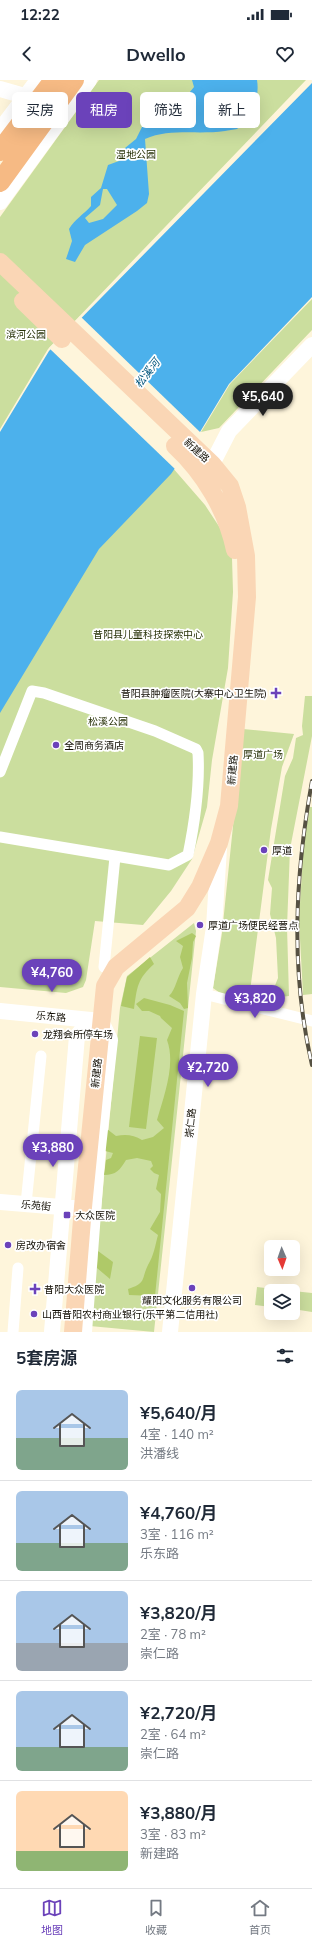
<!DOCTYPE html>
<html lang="zh">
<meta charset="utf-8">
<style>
:root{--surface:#fff;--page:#f2f2f3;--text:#1f2937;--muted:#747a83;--line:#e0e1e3;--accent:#6b42ba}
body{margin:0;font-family:Mulish,"Noto Sans SC",sans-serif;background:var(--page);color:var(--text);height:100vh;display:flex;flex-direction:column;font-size:15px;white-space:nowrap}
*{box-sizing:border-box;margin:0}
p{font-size:13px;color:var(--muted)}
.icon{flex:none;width:22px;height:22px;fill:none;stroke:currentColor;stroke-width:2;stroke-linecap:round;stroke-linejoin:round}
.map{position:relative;height:1252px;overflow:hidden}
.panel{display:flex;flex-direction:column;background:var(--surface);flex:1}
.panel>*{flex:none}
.top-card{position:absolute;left:12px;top:12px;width:288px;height:36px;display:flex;gap:8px}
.needle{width:26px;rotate:178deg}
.buttons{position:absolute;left:264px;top:1160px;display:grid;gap:8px}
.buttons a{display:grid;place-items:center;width:36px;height:36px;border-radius:6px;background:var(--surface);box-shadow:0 4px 16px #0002;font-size:20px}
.price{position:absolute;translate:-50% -34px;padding:0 9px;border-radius:14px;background:var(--accent);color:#fff;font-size:13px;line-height:26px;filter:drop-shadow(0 1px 2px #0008)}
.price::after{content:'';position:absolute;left:50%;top:24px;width:12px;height:9px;margin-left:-6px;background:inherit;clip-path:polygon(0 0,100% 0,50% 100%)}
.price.active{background:#222;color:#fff}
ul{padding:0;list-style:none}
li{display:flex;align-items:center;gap:12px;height:100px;padding:0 16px}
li+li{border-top:1px solid var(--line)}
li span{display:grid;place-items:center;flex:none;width:112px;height:80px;border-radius:6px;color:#555}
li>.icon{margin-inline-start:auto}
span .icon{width:48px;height:48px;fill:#fffc;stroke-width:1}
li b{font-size:17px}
h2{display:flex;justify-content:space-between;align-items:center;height:48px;padding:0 16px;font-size:17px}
.tag{padding:0 14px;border-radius:6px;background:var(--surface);box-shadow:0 4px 16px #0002;font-size:14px;line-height:36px}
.tag.active{background:var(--accent);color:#fff}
.status{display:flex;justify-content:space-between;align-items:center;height:28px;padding:0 20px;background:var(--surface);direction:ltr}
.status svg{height:11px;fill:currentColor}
header{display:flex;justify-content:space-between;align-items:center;height:52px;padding:0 16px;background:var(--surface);font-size:18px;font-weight:700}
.menu{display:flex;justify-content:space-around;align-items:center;height:56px;border-top:1px solid var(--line);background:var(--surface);font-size:11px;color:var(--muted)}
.menu a{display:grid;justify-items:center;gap:2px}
.menu .active{color:var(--accent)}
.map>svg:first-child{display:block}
.green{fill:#cbde9e}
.forest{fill:#afc968}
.water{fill:#4cb1ec;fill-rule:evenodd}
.pier{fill:#fef5db}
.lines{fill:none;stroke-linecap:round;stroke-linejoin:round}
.street{stroke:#fff;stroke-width:11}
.secondary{stroke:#fff;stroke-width:16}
.primary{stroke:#fad6b5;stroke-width:18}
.highway{stroke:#f6ba84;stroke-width:20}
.rail-casing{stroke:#565142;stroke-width:4}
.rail{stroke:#fff;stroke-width:2.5;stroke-dasharray:8;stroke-linecap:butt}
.poi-dot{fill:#6b42ba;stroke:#fff;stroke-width:1.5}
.labels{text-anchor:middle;stroke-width:3.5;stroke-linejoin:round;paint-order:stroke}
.park-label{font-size:10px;fill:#263006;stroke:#fff}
.street-label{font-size:10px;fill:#110d03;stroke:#fff}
.poi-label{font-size:10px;fill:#110d03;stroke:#fff;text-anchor:start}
.water-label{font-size:11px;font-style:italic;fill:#03567d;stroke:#fff}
</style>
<div class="status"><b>12:22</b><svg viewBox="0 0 49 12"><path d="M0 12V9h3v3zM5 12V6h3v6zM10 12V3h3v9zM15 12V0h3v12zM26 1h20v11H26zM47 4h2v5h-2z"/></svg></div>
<header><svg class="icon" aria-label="back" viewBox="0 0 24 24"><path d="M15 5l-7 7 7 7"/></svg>Dwello<svg class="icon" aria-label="heart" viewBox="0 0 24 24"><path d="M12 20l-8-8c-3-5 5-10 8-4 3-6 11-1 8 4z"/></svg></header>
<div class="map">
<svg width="312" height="1252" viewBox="0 0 312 1252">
<rect width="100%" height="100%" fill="#fef5db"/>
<path class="green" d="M99 0H306L48 269 0 349V137Z
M312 219V250L219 348 201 352 230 304Z
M172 387 205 425 222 451 232 478 233 512 228 588 212 680 207 727 192 779 171 811 143 845 95 841 86 900 83 907 66 913 0 907V612L58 514Z
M305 616H312V656L290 769 287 847 289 916 270 918 278 898 276 858 270 834 272 808 268 800 285 696 293 678 296 658 303 655 302 646Z
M243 649 294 654 282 687 271 749 249 919C238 920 221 915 213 908L222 853Z
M310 727H312V914L303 915 299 840 304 759Z
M194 843 196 851 154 1252 90 1246 120 928 127 896Z
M257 1207 290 1211H271V1227L255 1225Z
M293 1211 312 1213V1232L293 1229Z"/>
<path class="forest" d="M192 853 196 856 193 862 192 878 187 903 188 928 184 929 180 923 169 916C176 909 177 897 183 888L180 877 183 866 176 861Z
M150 877 154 884C137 899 137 908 134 929L121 926 127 897Z
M144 918 170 925 184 931 155 1216 129 1215 128 1209C147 1203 141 1199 148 1185 154 1175 155 1166 158 1155L150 1149 160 1132 161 1114 156 1109 159 1095 154 1093 150 1089 153 1086 151 1081 137 1078 126 1080C120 1090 116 1095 104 1095L106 1080 111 1078 113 1073 105 1071 107 1049 116 1056C126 1054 134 1055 142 1060L153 1057 164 1048 157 1040C164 1016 176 984 167 960L172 948 161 938 160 936 149 931H142L136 924Z
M140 956 157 958 146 1049 129 1047Z
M98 1171 113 1182 110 1199 97 1188Z"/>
<path class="water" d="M192 0H257C260 17 252 39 237 49 234 50 228 50 225 51 198 55 170 48 145 59L149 114 147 123 137 131 85 165 75 182 66 179 72 161 69 149C75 139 83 135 91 126V117L101 108 108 85 119 81 125 68 136 59 142 47 150 40 155 29 189 13 194 7ZM103 109H107L117 125 103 139 89 143 85 138 100 125Z
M312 3V217L229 304 200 352 171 394 99 469 0 633V352L49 271Z"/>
<path class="pier" d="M80 236 200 352 201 354 176 390 49 268Z"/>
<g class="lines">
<path class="street" d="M0 692 32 611 44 613 155 651 196 669 198 673C200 708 195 741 188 775L169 785 0 757
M104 887 115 777
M204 914 312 941
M26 1124 41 976
M13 1252 18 1188"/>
<path class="secondary" d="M0 9 35 19
M0 50 38 0
M0 122 89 0
M204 393 212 384 229 351 312 265
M0 931 101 941 110 960 98 1067 84 1252
M0 1122 73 1128
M52 1252 77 956 91 940
M170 1252 204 914 214 847 219 768"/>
<path class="primary" d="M0 182 212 384 230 406 237 427 246 476 247 517 229 726 219 763 200 807 187 828 116 887 105 906 83 1127 73 1252
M23 221 62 259
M175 366C204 393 227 431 235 470"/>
<path class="highway" d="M0 71 54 0
M0 102 74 0"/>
<defs>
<path id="rail" d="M312 701C295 796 290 890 312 985"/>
</defs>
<use href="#rail" class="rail-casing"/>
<use href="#rail" class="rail"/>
</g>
<g class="poi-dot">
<path d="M274 607h4v4h4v4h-4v4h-4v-4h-4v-4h4z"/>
<circle cx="56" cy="665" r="4"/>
<circle cx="264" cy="770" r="4"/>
<circle cx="200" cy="845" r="4"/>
<circle cx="35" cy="954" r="4"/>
<rect x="63" y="1131" width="8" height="8" rx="2"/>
<circle cx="8" cy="1165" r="4"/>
<circle cx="192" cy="1208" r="4"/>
<path d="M33 1203h4v4h4v4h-4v4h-4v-4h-4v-4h4z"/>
<circle cx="34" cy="1234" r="4"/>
</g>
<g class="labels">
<g class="park-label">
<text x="136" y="78">湿地公园</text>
<text x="26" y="258">滨河公园</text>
<text x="148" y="558">昔阳县儿童科技探索中心</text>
<text x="108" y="645">松溪公园</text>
<text x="263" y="678">厚道广场</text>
</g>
<g class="street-label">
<text transform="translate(197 370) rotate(42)" y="4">新建路</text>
<text transform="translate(232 690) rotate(-85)" y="4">新建路</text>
<text transform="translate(51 936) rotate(5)" y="4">乐东路</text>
<text transform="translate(96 993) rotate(-84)" y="4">新建路</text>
<text transform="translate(190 1043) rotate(-84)" y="4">崇仁路</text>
<text transform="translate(36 1125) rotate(5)" y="4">乐苑街</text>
</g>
<g class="poi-label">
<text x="267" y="617" text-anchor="end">昔阳县肿瘤医院(大寨中心卫生院)</text>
<text x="64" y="669">全周商务酒店</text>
<text x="272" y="774">厚道</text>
<text x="208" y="849">厚道广场便民经营点</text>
<text x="43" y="958">龙翔会所停车场</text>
<text x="75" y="1139">大众医院</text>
<text x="16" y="1169">房改办宿舍</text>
<text x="44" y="1213">昔阳大众医院</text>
<text x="192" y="1224" text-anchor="middle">耀阳文化服务有限公司</text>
<text x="42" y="1238">山西昔阳农村商业银行(乐平第二信用社)</text>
</g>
<g class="water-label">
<text transform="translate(147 293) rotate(-52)" y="4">松溪河</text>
</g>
</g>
</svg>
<div class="buttons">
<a><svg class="needle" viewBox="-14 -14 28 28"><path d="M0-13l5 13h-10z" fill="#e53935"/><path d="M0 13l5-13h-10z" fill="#747a83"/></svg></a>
<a><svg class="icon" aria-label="layers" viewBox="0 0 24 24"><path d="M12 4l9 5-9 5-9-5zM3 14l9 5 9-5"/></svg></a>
</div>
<b class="price active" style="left:263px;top:337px">¥5,640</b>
<b class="price" style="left:52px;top:913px">¥4,760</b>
<b class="price" style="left:255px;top:939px">¥3,820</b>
<b class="price" style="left:208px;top:1008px">¥2,720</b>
<b class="price" style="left:53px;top:1088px">¥3,880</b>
<div class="top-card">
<a class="tag">买房</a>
<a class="tag active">租房</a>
<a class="tag">筛选</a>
<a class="tag">新上</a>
</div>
</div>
<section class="panel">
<h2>5套房源<svg class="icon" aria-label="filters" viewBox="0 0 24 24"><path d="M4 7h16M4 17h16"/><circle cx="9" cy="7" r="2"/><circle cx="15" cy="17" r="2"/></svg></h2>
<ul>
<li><span style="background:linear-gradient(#a9c7e8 60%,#7fa58c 0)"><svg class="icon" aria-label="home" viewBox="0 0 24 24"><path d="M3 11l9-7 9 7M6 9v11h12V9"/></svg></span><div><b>¥5,640/月</b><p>4室 · 140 m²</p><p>洪潘线</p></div></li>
<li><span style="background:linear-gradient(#a9c7e8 65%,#7fa58c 0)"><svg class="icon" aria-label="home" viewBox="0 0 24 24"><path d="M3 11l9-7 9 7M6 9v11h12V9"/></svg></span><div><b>¥4,760/月</b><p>3室 · 116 m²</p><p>乐东路</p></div></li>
<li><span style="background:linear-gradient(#a9c7e8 65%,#9aa5b1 0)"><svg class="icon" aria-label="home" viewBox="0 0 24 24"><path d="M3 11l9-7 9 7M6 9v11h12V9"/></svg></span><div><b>¥3,820/月</b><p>2室 · 78 m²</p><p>崇仁路</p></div></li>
<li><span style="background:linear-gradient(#a9c7e8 70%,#7fa58c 0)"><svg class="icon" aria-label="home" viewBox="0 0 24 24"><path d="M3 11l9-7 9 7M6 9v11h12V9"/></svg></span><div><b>¥2,720/月</b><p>2室 · 64 m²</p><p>崇仁路</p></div></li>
<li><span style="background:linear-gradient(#ffd9b3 75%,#8fb573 0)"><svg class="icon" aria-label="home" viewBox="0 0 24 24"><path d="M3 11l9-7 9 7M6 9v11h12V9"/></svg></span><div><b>¥3,880/月</b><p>3室 · 83 m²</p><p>新建路</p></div></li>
</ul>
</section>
<nav class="menu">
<a class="active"><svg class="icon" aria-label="map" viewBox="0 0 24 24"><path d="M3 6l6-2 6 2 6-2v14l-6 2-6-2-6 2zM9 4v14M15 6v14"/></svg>地图</a>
<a><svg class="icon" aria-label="saved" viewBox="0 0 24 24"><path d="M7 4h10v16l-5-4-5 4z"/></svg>收藏</a>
<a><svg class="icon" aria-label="home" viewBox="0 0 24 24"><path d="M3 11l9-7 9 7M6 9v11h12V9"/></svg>首页</a>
</nav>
